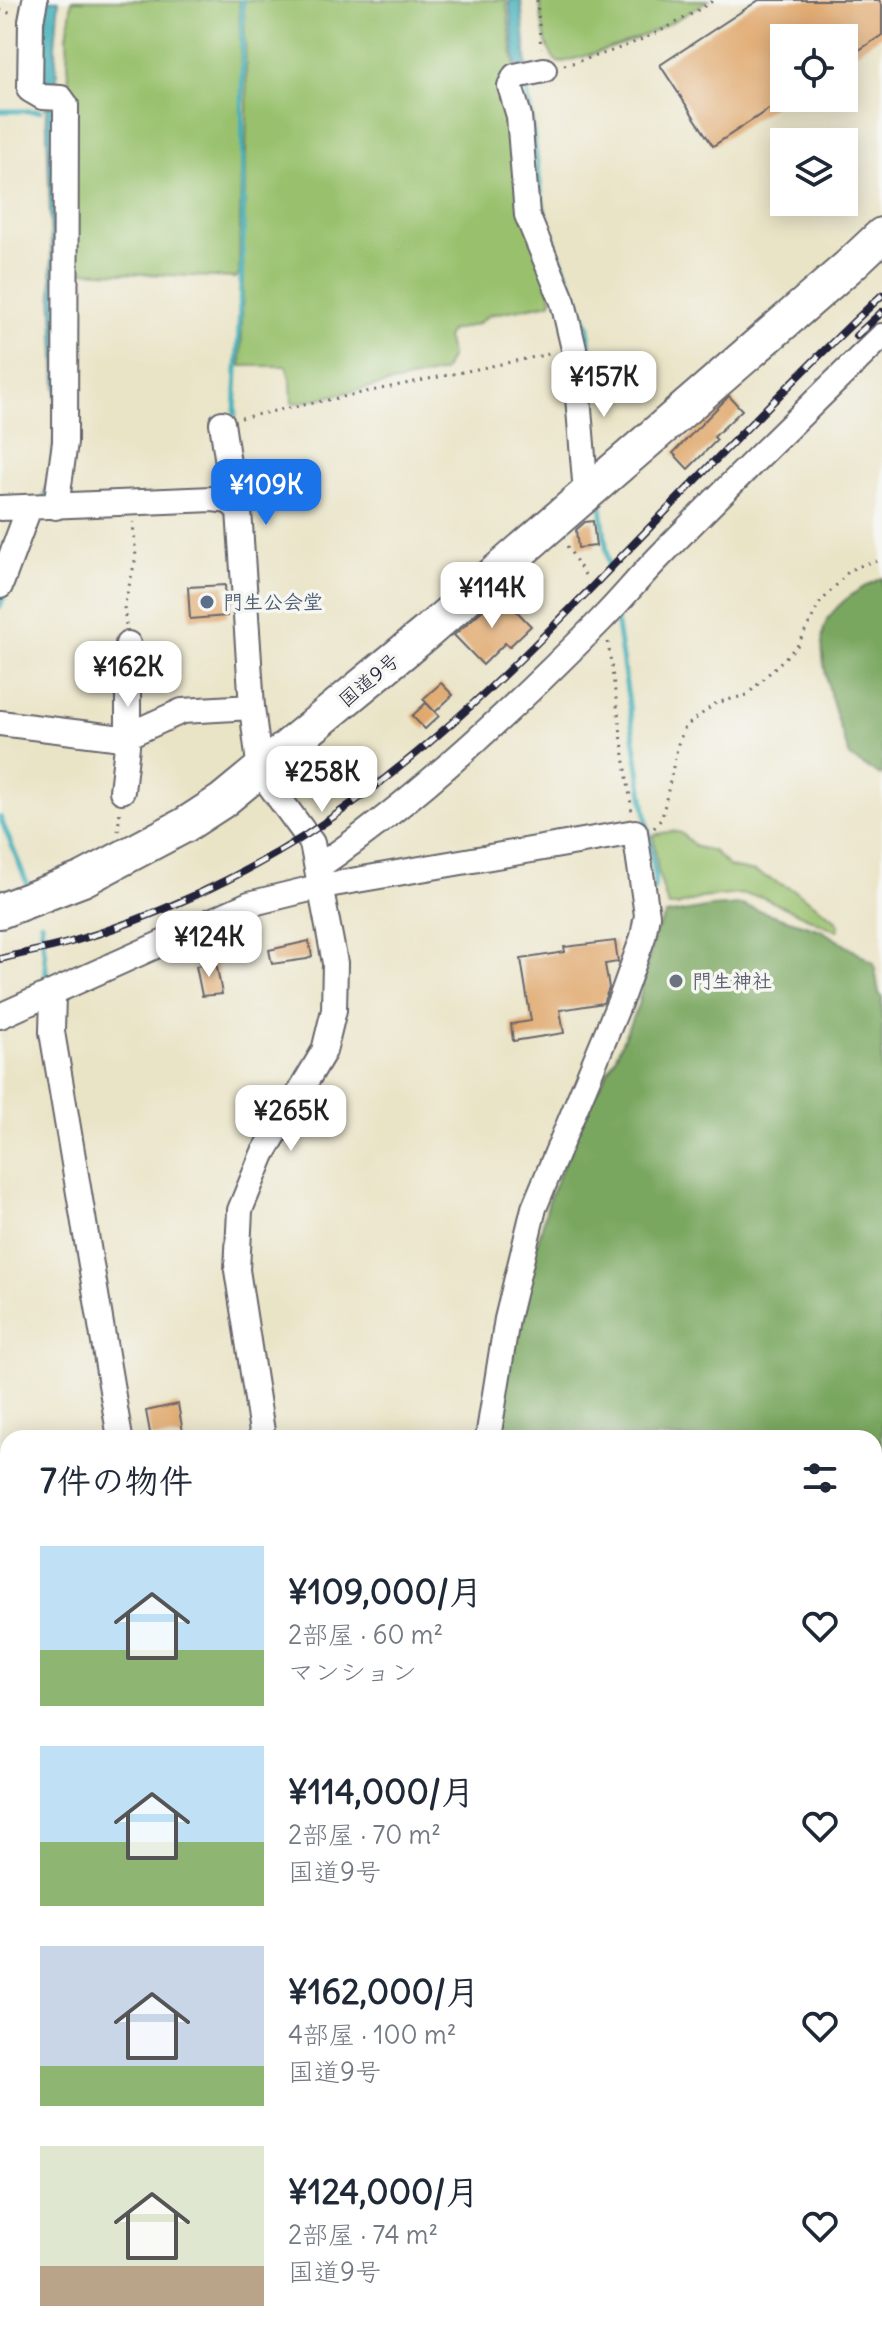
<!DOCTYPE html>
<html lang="ja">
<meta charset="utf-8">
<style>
:root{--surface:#fff;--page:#f2f2f3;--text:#1f2937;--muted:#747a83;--accent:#1a73e8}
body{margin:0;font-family:Delius,"Klee One",sans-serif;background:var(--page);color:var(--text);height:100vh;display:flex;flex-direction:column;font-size:30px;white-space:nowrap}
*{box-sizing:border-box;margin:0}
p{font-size:26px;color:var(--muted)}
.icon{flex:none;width:44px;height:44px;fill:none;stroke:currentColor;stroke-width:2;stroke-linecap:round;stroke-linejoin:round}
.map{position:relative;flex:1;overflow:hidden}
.panel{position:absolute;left:0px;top:1430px;width:882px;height:912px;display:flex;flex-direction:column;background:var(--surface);border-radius:24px 24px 0 0;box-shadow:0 4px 20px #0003}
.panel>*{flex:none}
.buttons{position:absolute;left:770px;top:24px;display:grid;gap:16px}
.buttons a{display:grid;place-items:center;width:88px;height:88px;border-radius:0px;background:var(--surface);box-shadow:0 4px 20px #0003;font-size:40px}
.price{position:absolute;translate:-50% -68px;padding:0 18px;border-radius:16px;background:#fff;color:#222;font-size:26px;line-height:52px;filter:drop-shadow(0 2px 4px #0008)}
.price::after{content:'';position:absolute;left:50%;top:48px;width:24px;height:18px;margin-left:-12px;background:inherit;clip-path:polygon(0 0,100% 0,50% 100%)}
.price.on{background:var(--accent);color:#fff}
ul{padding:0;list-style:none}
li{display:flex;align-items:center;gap:24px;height:200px;padding:0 40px}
li span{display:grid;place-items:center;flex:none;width:224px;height:160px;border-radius:0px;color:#555}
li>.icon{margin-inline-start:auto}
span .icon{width:96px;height:96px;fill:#fffc;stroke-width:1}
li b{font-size:34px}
h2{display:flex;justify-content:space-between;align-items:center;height:96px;padding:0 40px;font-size:34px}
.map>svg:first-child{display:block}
.green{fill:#99c16d;stroke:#5e7254;stroke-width:2}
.forest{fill:#7aa760;stroke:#4e644e;stroke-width:2}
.water{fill:#3fafb8;stroke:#30687a;stroke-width:2}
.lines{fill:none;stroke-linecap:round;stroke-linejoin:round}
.stream{stroke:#3fafb8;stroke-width:5}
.building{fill:#e0a669}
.minor-casing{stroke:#68666c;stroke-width:28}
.highway-casing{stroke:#68666c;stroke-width:38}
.path{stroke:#68666c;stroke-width:3;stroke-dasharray:2 6;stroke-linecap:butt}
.minor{stroke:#fff;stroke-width:24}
.highway{stroke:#fff;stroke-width:34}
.rail-casing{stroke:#22223b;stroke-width:8}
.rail{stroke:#f6f6f2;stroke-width:5;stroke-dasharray:15;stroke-linecap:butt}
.service-dot{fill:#5c6f8a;stroke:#f6f6f2;stroke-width:3}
.worship-dot{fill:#6b7280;stroke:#f6f6f2;stroke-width:3}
.labels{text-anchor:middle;stroke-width:7;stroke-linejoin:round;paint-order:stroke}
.service-label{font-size:20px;font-weight:bold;fill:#4e5e75;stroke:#f6f6f2;text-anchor:start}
.street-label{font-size:20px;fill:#22223b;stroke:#f6f6f2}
.worship-label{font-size:20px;font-weight:bold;fill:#5b616d;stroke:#f6f6f2;text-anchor:start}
</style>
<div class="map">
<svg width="882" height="2342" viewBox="0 0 882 2342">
<rect width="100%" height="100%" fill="#f6f6f2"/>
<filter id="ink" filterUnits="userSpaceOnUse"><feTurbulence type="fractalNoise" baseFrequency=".0125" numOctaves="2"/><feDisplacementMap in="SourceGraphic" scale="16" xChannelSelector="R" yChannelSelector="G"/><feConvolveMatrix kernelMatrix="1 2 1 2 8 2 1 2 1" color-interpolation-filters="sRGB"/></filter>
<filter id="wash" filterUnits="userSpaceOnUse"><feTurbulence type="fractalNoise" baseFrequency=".006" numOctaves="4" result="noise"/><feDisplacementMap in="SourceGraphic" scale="32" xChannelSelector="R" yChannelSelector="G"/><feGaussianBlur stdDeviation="1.8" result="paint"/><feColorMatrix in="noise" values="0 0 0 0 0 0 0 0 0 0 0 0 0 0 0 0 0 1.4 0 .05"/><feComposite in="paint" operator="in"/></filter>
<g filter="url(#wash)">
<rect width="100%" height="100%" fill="#eae4c7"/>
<path class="green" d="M72 0H239L242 112 239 275 236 278 77 271 67 38Z
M244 0H506L514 65 552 300 550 303 489 315 477 324 450 331 446 338 451 356 443 372 297 403H292L291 382 286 366H241L247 108Z
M540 0H709C658 33 618 48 559 63 544 54 541 17 540 0Z
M672 831 681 833 696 847 713 851 730 867 755 872 796 891 833 917 839 925 837 931 762 897 739 894 701 898 677 906H668L658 872 653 835Z"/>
<path class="forest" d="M882 578V775H879L850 757C840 728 810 645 828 619 841 599 861 588 882 578Z
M741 905 821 930 874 963 879 993 882 997V1530L874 1535V1438H496L505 1364 550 1196 586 1111 614 1060 638 1005 655 932 666 915 711 907Z
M874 1768 882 1769V2042L874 2045Z
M882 2153V2310L874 2305V2157Z"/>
<path class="water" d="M48 0H59L55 46 59 107 61 433 51 502H42C63 435 55 359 52 289 50 208 48 126 43 45Z
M509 0H521L527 68 516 66Z"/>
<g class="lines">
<path class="stream" d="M526 81 543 206 558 252 589 328V389
M0 111H40
M235 414 243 240 242 0
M600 499 609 568
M0 607 5 593
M616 618 655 876 654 889
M0 817 27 883
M41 922 46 970 45 987"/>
</g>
<g id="blocks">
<path class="building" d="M759 0H879L882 5V35L844 60V38H784V99L713 146 660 65Z
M729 396 742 410 714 437 717 440 688 469 673 453Z
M593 521 596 546 578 548 576 530 585 522Z
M225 585 227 616 190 619 188 587Z
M504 598 531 626 509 647 505 643 483 665 454 635 492 602 496 606Z
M441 683 453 695 435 712 423 699Z
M426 703 439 716 425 729 412 716Z
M309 941 312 956 307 959 272 964 269 950Z
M615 941 618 962 605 964 609 988 603 1003 560 1010 564 1033 513 1041 511 1024 531 1021 521 959 565 952 564 947Z
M216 962 222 994 202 996 196 966Z
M178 1404 184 1438H151L146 1411Z"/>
</g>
</g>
<g filter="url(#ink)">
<use href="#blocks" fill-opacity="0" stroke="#68666c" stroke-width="2"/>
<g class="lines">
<defs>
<path id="minor" d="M35 0 31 21 30 90 42 97 61 98 66 105 65 442 56 507
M544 70 515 76 510 86 519 116 527 215 563 302 574 349 586 493
M222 423 234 504
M0 508 213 499 229 501 239 510 252 707 260 772 312 843 335 963 334 1010 324 1051 263 1154 240 1210 237 1270 263 1438
M0 586 29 508
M0 723 122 738 182 711 252 707
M122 791 128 737V644
M318 867C420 797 514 708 601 620 622 599 641 575 663 553 734 480 808 408 882 336
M53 994 52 1032 120 1438
M0 1016 249 904 322 886 635 832 647 915 643 937 622 996 534 1208 507 1319 488 1438
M0 1666 8 1664
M874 1683 882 1681
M0 2098 8 2097
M403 2334 404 2342
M607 2334 610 2342
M269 2342 272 2334"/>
<path id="highway" d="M0 911 83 879 185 825 222 801 426 633 849 266 882 235
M874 2092 882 2088
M170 2342 197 2334"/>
</defs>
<use href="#minor" class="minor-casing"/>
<use href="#highway" class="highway-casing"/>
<path class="path" d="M537 0 541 48
M0 10 12 14
M564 65C623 50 663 33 714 0
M241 418 554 353
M567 546 587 578
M126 625 124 607 136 557 133 522
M608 642 632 812
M654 828 662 818 678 744 685 727 716 703 747 695 797 646 820 603 850 570 873 561 882 562
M118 831 120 810"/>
<use href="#minor" class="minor"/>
<use href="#highway" class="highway"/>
<defs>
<path id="rail" d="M856 336 882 312
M0 959C23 953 48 949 71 942 150 919 236 880 306 835 425 758 524 658 622 556 708 468 793 379 882 295"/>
</defs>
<use href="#rail" class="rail-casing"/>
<use href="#rail" class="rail"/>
</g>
</g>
<circle class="service-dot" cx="207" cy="602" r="8"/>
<circle class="worship-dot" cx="676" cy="981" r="8"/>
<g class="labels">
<g class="service-label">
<text x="223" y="609">門生公会堂</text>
</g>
<g class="street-label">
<text transform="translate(369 680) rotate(-40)" y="7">国道9号</text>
</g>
<g class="worship-label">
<text x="692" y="988">門生神社</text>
</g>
</g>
</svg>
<div class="buttons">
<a><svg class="icon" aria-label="locate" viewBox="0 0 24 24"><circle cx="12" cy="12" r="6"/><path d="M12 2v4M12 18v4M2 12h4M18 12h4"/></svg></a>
<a><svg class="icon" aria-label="layers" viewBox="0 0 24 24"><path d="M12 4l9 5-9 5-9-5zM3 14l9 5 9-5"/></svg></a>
</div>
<b class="price" style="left:604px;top:419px">¥157K</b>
<b class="price on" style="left:266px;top:527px">¥109K</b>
<b class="price" style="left:492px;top:630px">¥114K</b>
<b class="price" style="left:128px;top:709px">¥162K</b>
<b class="price" style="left:322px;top:814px">¥258K</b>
<b class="price" style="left:209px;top:979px">¥124K</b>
<b class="price" style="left:291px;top:1153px">¥265K</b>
<section class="panel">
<h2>7件の物件<svg class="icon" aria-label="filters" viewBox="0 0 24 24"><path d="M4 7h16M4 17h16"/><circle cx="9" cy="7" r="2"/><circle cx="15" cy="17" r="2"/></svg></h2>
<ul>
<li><span style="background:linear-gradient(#bfe0f5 65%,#8fb573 0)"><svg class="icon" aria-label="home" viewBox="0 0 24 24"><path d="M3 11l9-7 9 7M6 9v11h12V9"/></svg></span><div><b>¥109,000/月</b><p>2部屋 · 60 m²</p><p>マンション</p></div><svg class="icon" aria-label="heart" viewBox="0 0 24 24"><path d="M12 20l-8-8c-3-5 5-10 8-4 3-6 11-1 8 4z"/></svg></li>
<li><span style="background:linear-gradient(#bfe0f5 60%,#8fb573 0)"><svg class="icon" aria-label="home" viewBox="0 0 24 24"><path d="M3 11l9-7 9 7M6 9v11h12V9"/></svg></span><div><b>¥114,000/月</b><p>2部屋 · 70 m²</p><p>国道9号</p></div><svg class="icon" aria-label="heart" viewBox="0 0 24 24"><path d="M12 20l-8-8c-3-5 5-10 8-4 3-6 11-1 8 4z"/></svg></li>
<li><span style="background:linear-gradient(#c9d6e8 75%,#8fb573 0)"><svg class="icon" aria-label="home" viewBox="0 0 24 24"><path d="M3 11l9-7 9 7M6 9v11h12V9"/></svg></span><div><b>¥162,000/月</b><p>4部屋 · 100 m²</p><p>国道9号</p></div><svg class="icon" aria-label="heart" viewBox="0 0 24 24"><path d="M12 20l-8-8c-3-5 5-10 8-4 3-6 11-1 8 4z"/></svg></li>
<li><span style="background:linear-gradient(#dfe7d0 75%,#b9a48a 0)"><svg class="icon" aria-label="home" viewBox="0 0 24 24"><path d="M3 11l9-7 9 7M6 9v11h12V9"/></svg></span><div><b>¥124,000/月</b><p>2部屋 · 74 m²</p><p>国道9号</p></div><svg class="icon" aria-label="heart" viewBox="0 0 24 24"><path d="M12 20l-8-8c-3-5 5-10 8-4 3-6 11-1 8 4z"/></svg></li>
</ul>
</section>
</div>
